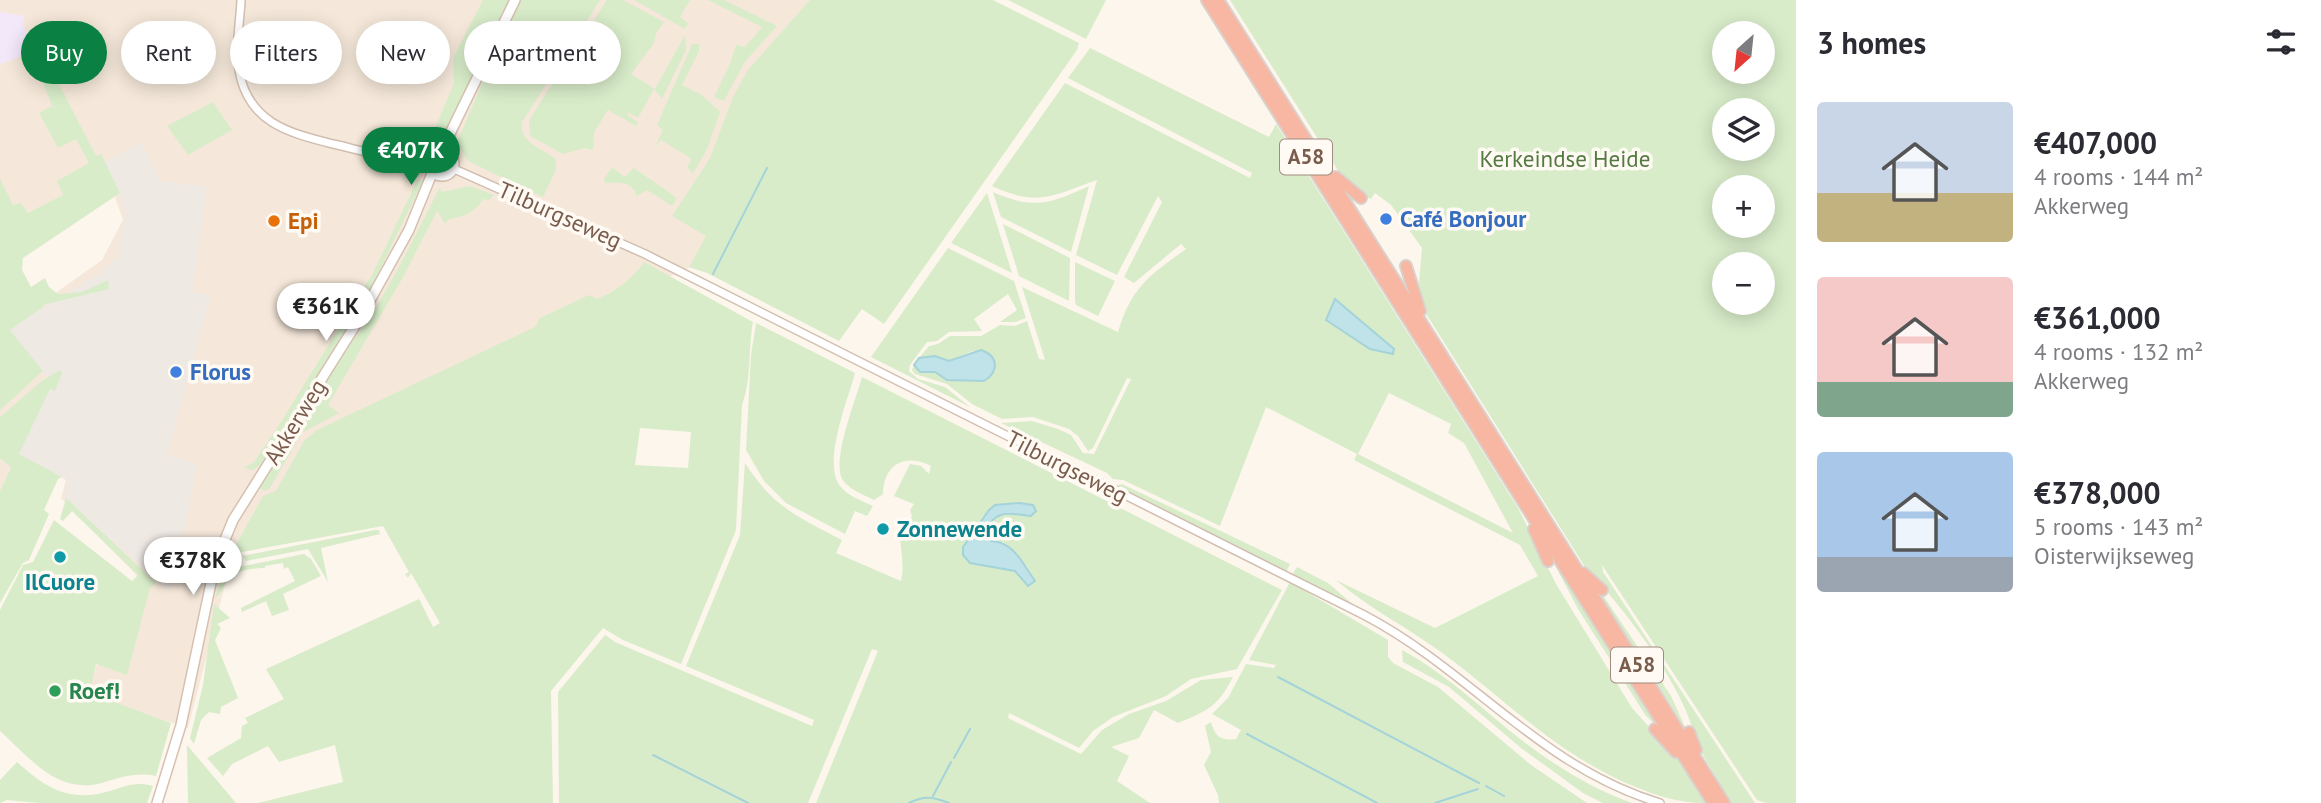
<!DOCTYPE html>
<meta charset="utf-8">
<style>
:root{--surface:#fff;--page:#f7f7f7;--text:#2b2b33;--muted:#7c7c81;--accent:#0b8043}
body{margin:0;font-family:"PT Sans",sans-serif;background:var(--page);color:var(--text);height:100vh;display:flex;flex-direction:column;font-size:26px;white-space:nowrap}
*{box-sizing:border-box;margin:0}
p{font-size:23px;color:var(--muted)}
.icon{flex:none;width:38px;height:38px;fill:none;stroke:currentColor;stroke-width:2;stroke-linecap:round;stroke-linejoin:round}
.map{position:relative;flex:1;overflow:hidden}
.panel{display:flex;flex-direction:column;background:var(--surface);width:525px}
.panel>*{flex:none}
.guide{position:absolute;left:21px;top:21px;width:665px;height:63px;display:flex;gap:14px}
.needle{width:46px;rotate:207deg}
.fabs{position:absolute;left:1712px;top:21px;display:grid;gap:14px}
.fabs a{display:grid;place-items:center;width:63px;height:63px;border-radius:50%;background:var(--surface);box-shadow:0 4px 18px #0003;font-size:35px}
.price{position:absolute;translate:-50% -60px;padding:0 16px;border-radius:24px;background:#fff;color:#222;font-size:23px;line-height:46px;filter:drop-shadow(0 2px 4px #0008)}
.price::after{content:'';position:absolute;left:50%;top:42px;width:21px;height:16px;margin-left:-10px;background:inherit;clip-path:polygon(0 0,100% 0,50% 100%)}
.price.active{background:var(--accent);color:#fff}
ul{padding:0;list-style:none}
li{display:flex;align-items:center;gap:21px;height:175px;padding:0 21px}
li span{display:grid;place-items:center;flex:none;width:196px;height:140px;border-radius:7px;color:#555}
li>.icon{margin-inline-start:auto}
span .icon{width:84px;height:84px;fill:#fffc;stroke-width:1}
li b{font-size:30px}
h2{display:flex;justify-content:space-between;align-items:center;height:84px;padding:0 21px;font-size:30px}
.chip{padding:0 24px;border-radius:32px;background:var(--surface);box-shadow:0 4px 18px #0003;font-size:24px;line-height:63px}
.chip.active{background:var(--accent);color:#fff}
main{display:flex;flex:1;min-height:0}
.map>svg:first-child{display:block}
.residential{fill:#f5e8da}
.industrial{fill:#efe9e4}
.education{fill:#f3e8fa}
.green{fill:#d8ecc9;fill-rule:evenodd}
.water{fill:#bfe3e8;stroke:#a5d3da;stroke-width:2}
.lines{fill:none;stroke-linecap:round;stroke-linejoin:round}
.stream{stroke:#a5d3da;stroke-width:2}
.tertiary-casing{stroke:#d1beb0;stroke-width:10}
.secondary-casing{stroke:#d6c0b0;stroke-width:12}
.motorway-casing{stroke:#dad1cd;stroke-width:14}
.tertiary{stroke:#fff;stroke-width:7}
.secondary{stroke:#fff;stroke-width:9}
.motorway{stroke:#f7b7a3;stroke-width:10}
.shop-dot{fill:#3f7fe0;stroke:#fffaf3;stroke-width:2.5}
.food-dot{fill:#e8710a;stroke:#fffaf3;stroke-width:2.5}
.culture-dot{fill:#0f9aa8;stroke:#fffaf3;stroke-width:2.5}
.leisure-dot{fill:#2e9e5b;stroke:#fffaf3;stroke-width:2.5}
.labels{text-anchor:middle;stroke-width:7;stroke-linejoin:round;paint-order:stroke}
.shield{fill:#fffaf3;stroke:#a28b7f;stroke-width:2}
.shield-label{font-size:21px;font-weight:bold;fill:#7a5c4d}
.park-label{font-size:23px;fill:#537a41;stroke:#fffaf3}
.street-label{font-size:23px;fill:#7a5c4d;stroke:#fffaf3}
.shop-label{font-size:23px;font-weight:bold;fill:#366cbe;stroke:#fffaf3;text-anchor:start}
.food-label{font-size:23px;font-weight:bold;fill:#c56008;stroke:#fffaf3;text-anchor:start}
.culture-label{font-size:23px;font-weight:bold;fill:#0d838f;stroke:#fffaf3;text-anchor:start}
.leisure-label{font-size:23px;font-weight:bold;fill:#27864d;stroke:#fffaf3;text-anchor:start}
</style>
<main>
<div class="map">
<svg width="1796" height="803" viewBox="0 0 1796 803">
<rect width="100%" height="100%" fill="#fdf6ec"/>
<path class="residential" d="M0 0H817L711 235 693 266 375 410 259 518 231 562 188 728 88 695 97 663 149 588 61 498 66 480 17 453 0 491V338L6 328 102 260 123 220 104 165 65 196 21 222 0 189Z"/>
<path class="industrial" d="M142 143 161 181 207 187 192 292 211 295 167 455 197 464 181 551 168 591 64 497 67 480 18 454 48 378 8 330 103 271 117 257 126 213 105 162Z"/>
<path class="education" d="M0 12 24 16 23 26 35 51 0 64Z"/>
<path class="green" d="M483 0H510L444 141 435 142 439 133 436 126 454 83 453 58Z
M517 0H600L522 122C519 145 543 147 556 160V170L543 197 468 161 457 143Z
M607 0H623L664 22 656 33 654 43 631 74 655 89 685 35 686 50 662 99 654 89 638 118 628 112 627 115 638 122 636 126 608 110 594 132 593 150 584 148 563 154 530 136 529 120Z
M634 0H690L680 17 688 23 685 29Z
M708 0H724L777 26 744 63 724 101 714 97 730 64 736 45 745 47 762 27Z
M810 0H993L1079 43 1077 50 884 324 862 309 839 341 707 273 689 267 706 236 672 216 710 158 733 97 747 71Z
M1008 0H1106L1086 39Z
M1230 0H1796V803H1766L1757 800 1602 565 1603 572 1755 803H1731L1696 743C1689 693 1623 606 1587 570L1425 312 1419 283 1422 248 1391 205 1375 193 1371 199 1359 194 1342 177ZM1724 33H1762V72H1724ZM1724 110H1762V149H1724ZM1724 187H1762V226H1724ZM1724 264H1762V303H1724Z
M692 44H699V51L682 85 702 95 720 112 708 147 693 174 687 167 691 160 689 157 661 140 655 147 663 130 657 125Z
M56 48 57 80 96 156 101 154 120 193 23 258 22 270 31 287 45 278 49 287 58 294 82 292 108 280 109 289 43 305V307L10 330 43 371 0 410V179L13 205 21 203 28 213 63 195 57 181 89 163 76 139 58 148 39 113 52 106 33 58 28 59Z
M1090 48 1269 137 1276 124 1518 508 1556 584 1632 708 1679 760 1705 803C1678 803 1658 796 1633 786 1553 752 1509 702 1441 652 1407 627 1368 608 1336 580L1435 628 1538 576 1520 545 1354 460 1357 454 1266 407 1220 526 1123 480 1113 479 1107 473 1001 423 1032 421 1058 429 1071 435 1083 453 1094 454 1131 379 1127 378 1093 448 1088 451 1078 436 1069 429 1033 417 1002 419 972 404 947 384 915 374 912 370 914 365 920 372H935L947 380 984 381 996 370 973 351 949 361 935 356 919 358 929 346 938 344 950 336H981L1000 325 1015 326 1027 321 1039 359 1045 360 1022 287 1118 332C1132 286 1149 276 1186 249L1181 244 1134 283 1124 277 1162 202 1158 196 1117 275 1076 255 1097 180C1052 196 1038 207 992 186L1065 83 1250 178 1252 173 1068 78ZM1335 299H1336L1394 349H1370L1326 320ZM1389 393 1451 424 1448 433 1464 443 1513 533 1358 454Z
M213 102 232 130 188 155 167 126Z
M612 167 625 177 634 168 677 198 672 206 647 190 637 196C631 180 618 183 605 183L604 179Z
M418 179 423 181 362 306 262 464 253 470 244 468 254 462 279 425 372 275Z
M470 186 494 195 489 200 483 199C475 212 464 217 449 219L445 224 437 211 402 279 328 405 339 413 302 433 270 488 265 491 258 487 346 346C368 334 425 216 440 187L441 192Z
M1089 186 1071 252 1001 217 993 192C1034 210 1050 204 1089 186Z
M987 193 1012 273 951 243Z
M1003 224 1070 258 1069 301 1019 276Z
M948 248 1014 281 1026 318 1015 322H1000L1017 310 1008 294 974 319 982 331 949 332 937 341 927 342 910 365 909 371 918 379 945 387 970 407 871 357Z
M644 262 753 322C748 349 752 379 742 405L736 530 681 664 623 640 603 628 551 691 553 803H258L343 782 335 745 279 762 268 746 232 764 223 776 207 758 241 738 242 726 248 723 245 718 284 699 266 669 419 599 433 627 440 623 411 573 408 578 405 574 409 572 383 526 231 554 263 496 276 491 304 441 317 430 535 327 540 318 589 295 597 299C616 291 632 280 644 262ZM640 428 691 432 688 468 635 465Z
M1075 262 1115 281 1098 316 1076 305 1075 301Z
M756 323 855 373C848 400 822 462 840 486 848 496 862 501 873 506L867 516 855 511 845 534 786 503 764 481 746 450 751 355Z
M60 370 62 373 55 391 50 389 19 454 62 477 58 479 44 510 49 514 29 560 23 563 0 603V491L11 467 0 458V417L43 380Z
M862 377 1282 590 1237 669 1191 679 1166 696 1113 717 1093 731 1079 748 1009 713 1008 718 1081 754 1102 730 1129 714 1166 701 1201 680 1233 677C1218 706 1208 711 1178 723L1154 710 1139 738 1111 747 1129 756 1117 781 1150 803H816L878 651 872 649 808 803H559L558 692 605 635 615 642 812 726 814 720 686 666 740 535 745 463C773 507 798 517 842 540L836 553 901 581C905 564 900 550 900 533L912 516 910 510 914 504 894 496 910 464 921 466 929 474 931 466C905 453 884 464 883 494L874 500C864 495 848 489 842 479 832 458 856 399 862 377ZM1035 508 1026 516C1006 511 994 512 984 532L991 541 1003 542 1027 566 1035 581 1024 583 1015 571 967 561C956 545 975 530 984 515Z
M1122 484 1290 564 1286 572 1116 486Z
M66 498 156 583 150 588 127 675 96 664 90 693 171 723 156 776C136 772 122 777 102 783 57 795 30 758 0 731V610L23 565 33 562 54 520 132 581 138 575 72 511 63 521 60 519Z
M375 530H379L380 534 321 548 328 582 308 549 246 561 242 556Z
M1547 550 1558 567 1659 728 1646 716 1578 609Z
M304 554 311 559 321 576 283 594 289 610 272 616 266 601 242 612 241 608 295 581 288 567 284 569 283 563 265 566V568C254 568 238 570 229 578 223 584 224 592 215 598L223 570Z
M1297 567 1328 583 1357 608 1292 575Z
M1290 582 1388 640V657L1393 663 1438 687 1531 765 1587 803H1219L1218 795 1204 765 1211 752 1205 726 1211 722C1215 737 1221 741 1236 739L1241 730 1212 714 1228 698 1246 664 1274 668 1276 665 1249 660Z
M1598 588 1671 696 1686 729 1596 589Z
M214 604 230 618 217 624 221 628 215 640 238 698 221 707 220 714 209 712 201 720 194 744 190 738 203 685Z
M1402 650C1447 674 1484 711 1524 742 1557 767 1593 789 1632 803H1603L1583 793 1521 748 1449 687 1403 662Z
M187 745 236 803H188Z
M17 762C46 788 69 803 110 791 125 786 137 781 153 786L147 803H39L7 800 0 803V780Z"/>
<path class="water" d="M1335 299 1394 349 1393 354 1370 349 1326 320Z
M981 350C999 356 999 372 984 381L947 380 935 372H920L914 365 919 358 935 356 949 361Z
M1019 503 1033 505 1036 511 1031 516C1008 513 996 509 984 532L991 541C1014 542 1023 564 1035 581L1028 586 1015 571 970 563 963 555V547L989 510 995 505Z"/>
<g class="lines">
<path class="stream" d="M713 274 767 168
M1278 677 1479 783
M1247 734 1377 803
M653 755 748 803
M954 758 970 729
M1486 786 1504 796
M933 796 951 762
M909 803C925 795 933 797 949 803
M1435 803 1478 789"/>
<defs>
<path id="tertiary" d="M241 0C240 23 235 47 239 70 248 123 289 133 333 144 351 148 368 153 386 156 401 159 420 155 431 168
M408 155 436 153
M452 168 645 254 1364 615C1471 671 1540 767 1660 803"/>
<path id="secondary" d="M441 152 515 0
M430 164a12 12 0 1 1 24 0a12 12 0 1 1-24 0Z
M157 803 181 725 215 564 233 520 363 313 409 230 433 171"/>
<path id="motorway" d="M1207 0 1713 803
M1218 0 1724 803
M1336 177 1361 198
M1406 266 1420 311
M1534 529 1548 561
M1583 573 1602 590
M1655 729 1676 752
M1689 732 1696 750"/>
</defs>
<use href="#tertiary" class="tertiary-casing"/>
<use href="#secondary" class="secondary-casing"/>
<use href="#motorway" class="motorway-casing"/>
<use href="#tertiary" class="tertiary"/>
<use href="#secondary" class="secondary"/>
<use href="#motorway" class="motorway"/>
</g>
<g class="shop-dot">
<circle cx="1386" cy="219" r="7"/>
<circle cx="176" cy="372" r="7"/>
</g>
<circle class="food-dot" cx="274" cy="221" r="7"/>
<g class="culture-dot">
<circle cx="883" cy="529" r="7"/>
<circle cx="60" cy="557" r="7"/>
</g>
<circle class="leisure-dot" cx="55" cy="691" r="7"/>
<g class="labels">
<g class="shield">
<rect x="1280" y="139.5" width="52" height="35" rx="5"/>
<rect x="1611" y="647.5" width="52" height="35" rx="5"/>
</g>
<g class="shield-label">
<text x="1306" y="164">A58</text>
<text x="1637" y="672">A58</text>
</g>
<g class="park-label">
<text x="1565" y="167">Kerkeindse Heide</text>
</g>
<g class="street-label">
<text transform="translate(560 215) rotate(24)" y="8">Tilburgseweg</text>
<text transform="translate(295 422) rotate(-58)" y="8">Akkerweg</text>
<text transform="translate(1067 467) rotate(27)" y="8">Tilburgseweg</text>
</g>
<g class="shop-label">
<text x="1400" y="227">Café Bonjour</text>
<text x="190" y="380">Florus</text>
</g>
<g class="food-label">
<text x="288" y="229">Epi</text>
</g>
<g class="culture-label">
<text x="897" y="537">Zonnewende</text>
<text x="60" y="590" text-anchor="middle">IlCuore</text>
</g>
<g class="leisure-label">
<text x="69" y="699">Roef!</text>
</g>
</g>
</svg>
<div class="fabs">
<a><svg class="needle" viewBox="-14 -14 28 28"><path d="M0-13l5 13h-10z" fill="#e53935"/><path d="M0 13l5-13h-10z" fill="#7c7c81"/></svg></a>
<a><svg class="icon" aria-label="layers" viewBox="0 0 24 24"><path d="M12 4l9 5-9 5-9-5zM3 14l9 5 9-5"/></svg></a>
<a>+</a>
<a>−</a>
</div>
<b class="price active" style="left:411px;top:187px">€407K</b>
<b class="price" style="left:326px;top:343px">€361K</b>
<b class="price" style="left:193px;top:597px">€378K</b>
<div class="guide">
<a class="chip active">Buy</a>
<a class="chip">Rent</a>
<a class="chip">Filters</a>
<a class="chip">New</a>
<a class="chip">Apartment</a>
</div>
</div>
<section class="panel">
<h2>3 homes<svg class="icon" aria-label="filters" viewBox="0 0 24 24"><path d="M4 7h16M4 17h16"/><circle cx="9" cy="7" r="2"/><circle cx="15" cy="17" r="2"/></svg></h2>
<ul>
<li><span style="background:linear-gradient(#c9d6e8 65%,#c2b280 0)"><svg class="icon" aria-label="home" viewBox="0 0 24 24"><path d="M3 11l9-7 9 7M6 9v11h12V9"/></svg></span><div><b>€407,000</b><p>4 rooms · 144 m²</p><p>Akkerweg</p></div></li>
<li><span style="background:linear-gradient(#f6c9c9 75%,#7fa58c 0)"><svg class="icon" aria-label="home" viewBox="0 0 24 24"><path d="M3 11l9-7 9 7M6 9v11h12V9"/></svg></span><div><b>€361,000</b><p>4 rooms · 132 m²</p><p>Akkerweg</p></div></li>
<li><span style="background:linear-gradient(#a9c7e8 75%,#9aa5b1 0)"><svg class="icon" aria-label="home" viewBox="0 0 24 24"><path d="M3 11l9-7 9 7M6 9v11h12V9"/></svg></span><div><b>€378,000</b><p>5 rooms · 143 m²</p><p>Oisterwijkseweg</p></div></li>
</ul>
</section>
</main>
